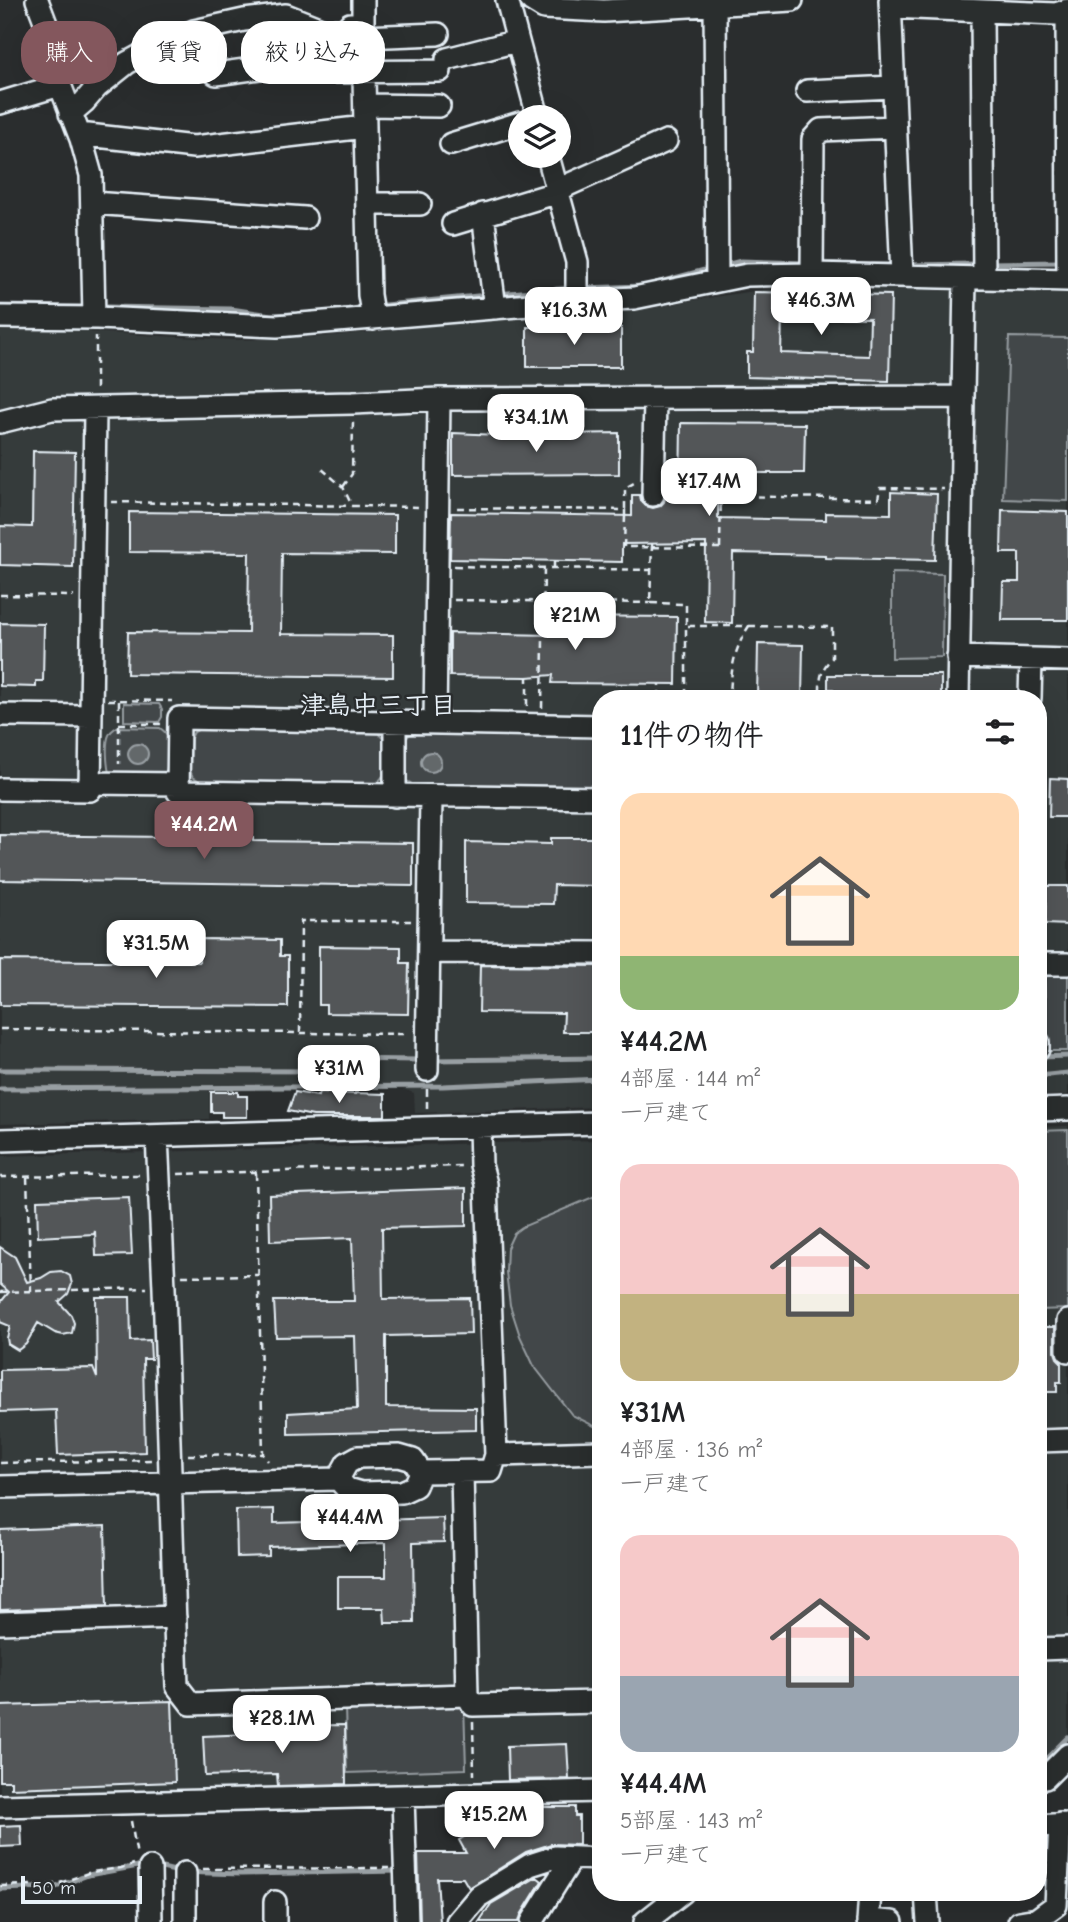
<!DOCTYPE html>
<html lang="ja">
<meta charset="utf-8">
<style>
:root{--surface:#fff;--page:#f2f2f2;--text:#202124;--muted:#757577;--accent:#84575d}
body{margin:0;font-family:"Comic Neue","Klee One",sans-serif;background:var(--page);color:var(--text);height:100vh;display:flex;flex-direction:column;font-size:26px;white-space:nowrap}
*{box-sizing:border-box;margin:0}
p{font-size:23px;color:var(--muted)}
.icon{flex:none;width:38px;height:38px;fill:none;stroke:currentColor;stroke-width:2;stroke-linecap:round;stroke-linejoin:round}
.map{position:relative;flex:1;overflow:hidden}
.panel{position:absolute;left:592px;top:690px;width:455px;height:1211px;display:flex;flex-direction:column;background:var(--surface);border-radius:28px;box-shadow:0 7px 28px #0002}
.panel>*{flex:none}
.guide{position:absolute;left:21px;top:21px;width:466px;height:63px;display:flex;gap:14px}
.tools{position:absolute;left:508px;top:105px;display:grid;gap:14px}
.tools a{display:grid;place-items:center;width:63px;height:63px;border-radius:50%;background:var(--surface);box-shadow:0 7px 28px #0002;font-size:35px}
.scale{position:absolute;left:21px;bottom:18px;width:121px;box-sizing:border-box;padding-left:7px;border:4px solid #e8f1f8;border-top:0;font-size:19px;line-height:24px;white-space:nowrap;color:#e8f1f8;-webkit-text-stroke:5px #2a2d2e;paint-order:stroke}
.price{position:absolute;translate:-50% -60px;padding:0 16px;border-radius:14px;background:#fff;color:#222;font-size:23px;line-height:46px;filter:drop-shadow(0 2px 4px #0008)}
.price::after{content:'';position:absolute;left:50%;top:42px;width:21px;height:16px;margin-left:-10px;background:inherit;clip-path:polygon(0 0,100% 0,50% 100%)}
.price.on{background:var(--accent);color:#fff}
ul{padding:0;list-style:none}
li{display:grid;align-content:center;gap:14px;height:371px;padding:0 28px}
li span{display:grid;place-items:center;height:217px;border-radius:21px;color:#555}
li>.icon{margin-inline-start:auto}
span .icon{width:126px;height:126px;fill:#fffc;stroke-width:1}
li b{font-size:30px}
h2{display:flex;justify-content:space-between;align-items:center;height:84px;padding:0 28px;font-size:30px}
.tag{padding:0 24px;border-radius:28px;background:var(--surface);box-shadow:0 7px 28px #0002;font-size:24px;line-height:63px}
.tag.on{background:var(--accent);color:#fff}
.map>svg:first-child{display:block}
.built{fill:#363a3b}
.green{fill:#424648;stroke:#959ca0;stroke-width:2}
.water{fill:#63686b;stroke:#989fa3;stroke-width:2}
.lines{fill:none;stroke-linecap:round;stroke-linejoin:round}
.stream{stroke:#989fa3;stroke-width:5}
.building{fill:#535759;stroke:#e8f1f8;stroke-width:2;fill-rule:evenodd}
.minor-casing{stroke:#e8f1f8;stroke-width:26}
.path{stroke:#e8f1f8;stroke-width:2.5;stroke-dasharray:7 5;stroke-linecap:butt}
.minor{stroke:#2a2d2e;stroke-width:21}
.labels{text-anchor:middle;stroke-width:5;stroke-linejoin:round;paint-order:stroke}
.neighbourhood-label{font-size:26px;font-weight:bold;fill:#e8f1f8;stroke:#2a2d2e}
</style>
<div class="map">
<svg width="1068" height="1922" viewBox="0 0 1068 1922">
<rect width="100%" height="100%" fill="#2a2d2e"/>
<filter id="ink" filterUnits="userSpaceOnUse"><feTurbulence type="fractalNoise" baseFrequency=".0143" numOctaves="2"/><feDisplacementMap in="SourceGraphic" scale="14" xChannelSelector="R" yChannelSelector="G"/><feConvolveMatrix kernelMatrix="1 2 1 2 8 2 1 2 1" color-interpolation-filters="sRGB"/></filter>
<g filter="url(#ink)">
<path class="built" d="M775 288 887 289 1068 293V1095L1038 1096V698H600V1107L415 1113 414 1093 403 1089 209 1091V1119L0 1124V326H91V332L232 340 318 337 473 322 653 308 693 300Z
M1068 1126V1745L1038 1772V1127Z
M600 1140V1785L0 1801V1156Z"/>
<path class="green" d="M1009 337 1068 338V501L1003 499Z
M892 573 943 574 942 657 892 658Z
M124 703 159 704 162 709V717L159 722 124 721Z
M117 727 160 728C164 731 167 733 168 738 171 747 168 768 164 776H110C107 768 105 743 109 735 111 730 113 730 117 727Z
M200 729 377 732 386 742C386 757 390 775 375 784L200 781 193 777 190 771 191 738 194 732Z
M415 732 600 735V787L414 785 407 781 405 774V741L409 735Z
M1053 970H1068V1051H1047L1044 979Z
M1068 1130V1309L1038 1310V1131Z
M600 1194V1429L572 1415 534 1366 520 1336 510 1305 506 1272 507 1248 514 1233 522 1227Z
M464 1703 466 1769 347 1773 345 1707Z"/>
<path class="water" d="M128 754a10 10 0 1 1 20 0a10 10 0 1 1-20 0Z
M421 762a10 10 0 1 1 20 0a10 10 0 1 1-20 0Z"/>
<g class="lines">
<path class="stream" d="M816 263 841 264
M987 263 1061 262
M872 265H897
M907 265 977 264
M722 266 741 261 806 263
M581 288 645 286 712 268
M497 294 571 288
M0 306 83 307
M375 306 488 295
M104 307 231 309 271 315 293 314
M344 310 366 307
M1040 1057 1068 1056
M432 1060 600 1058
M0 1070 327 1071V1059L422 1060
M1038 1076 1068 1073
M0 1089 443 1086 600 1079
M1040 1765 1068 1737
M154 1866 179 1872 241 1874 399 1871
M0 1889 56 1887 88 1875 144 1865"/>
</g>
<path class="building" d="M754 292 891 295 889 381 747 377V352H753ZM782 316 870 318 869 356 781 353Z
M527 327H621V367H527Z
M681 423 805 424 804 473H718V518L826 520V513L891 514V492L937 494 935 560 825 558V555L733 553 732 623 705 622 706 543 622 544V562L450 559 451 513 632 516V495H640L641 501 646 506 653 508 660 506 664 502 666 495H680Z
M453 433 498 435 619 433V474L453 475Z
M33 451 75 452 73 567 0 565V526L32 527Z
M1002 510 1068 512V620H1002L1003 582H1019V553H1001Z
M129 512 395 515V554L282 553 281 634 393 635V677L127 674 128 632 248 633 249 553 129 552Z
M553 616 677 617 676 684 552 683 553 675 527 677 450 676V633L553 635Z
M0 623 44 624 43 681H36V687L0 686Z
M758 644 803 645 802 698H757Z
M828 675H941V698H833V689H828Z
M1050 778 1068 779V817H1049Z
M0 835 253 838V841L413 843V886L0 880Z
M551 838H599L598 886 554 885 553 904 466 903V842L551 844Z
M1046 886H1068V925L1045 924Z
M199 939 280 940V956H288V1007L0 1005V960L199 962Z
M319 946 401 947V963H409L408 1014 326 1013V1005H319Z
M480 965 600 966V1032H563L564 1013 479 1012Z
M211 1092H238V1096H247V1117H222V1112H211Z
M295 1092 318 1096 319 1092 355 1094V1093L385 1094V1116H313L288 1111Z
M466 1188V1226L382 1228 383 1299 470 1298 471 1334 386 1336V1407L476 1408V1430L288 1434V1413L357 1409 355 1336 276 1337 274 1301H354L352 1238 270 1241 269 1195Z
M129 1197 132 1255 96 1256 95 1231 94 1234 38 1237 37 1200Z
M0 1247 15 1257 27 1282 41 1278 51 1272 61 1271 70 1276 72 1284 68 1294 59 1302 71 1315 74 1323 72 1333 63 1335 55 1333 38 1323 26 1344 18 1350 8 1344 7 1338 10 1326 0 1322V1303L9 1292 0 1284Z
M96 1297H130L131 1341 150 1340 151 1359H143L145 1452 58 1455 56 1410 0 1412V1370L93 1368 97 1378Z
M1038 1327H1055V1352L1057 1358 1061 1362V1382H1057V1392H1038Z
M274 1509V1523L443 1518 444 1542 413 1543 414 1623H385L384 1608H338V1577H386V1543L269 1547V1556L237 1557 236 1510Z
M105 1526 107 1606 0 1610V1530Z
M172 1701 175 1782 11 1788V1781H0V1706Z
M345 1725 346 1784 278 1786 277 1774 205 1776 203 1736 277 1733V1726Z
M567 1744 569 1779 508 1780 507 1746Z
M533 1807H575V1816H579V1845L551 1844 526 1852 469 1888 463 1878H437L440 1922H420L418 1853H466L459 1840 488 1823 490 1825 502 1817H517Z
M21 1825 22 1846 0 1847V1826Z
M537 1877 542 1881 521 1915 519 1922H479L491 1904Z"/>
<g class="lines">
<defs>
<path id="minor" d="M37 0 48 29 60 85 81 139 91 175 94 318
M507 0 538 117
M531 0 544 8 604 11 792 0
M890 0 902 276
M715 4 717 281
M891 7 1056 14 1068 10
M1067 10 1068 280
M982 11 984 278
M363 37 438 34
M447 59 517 41
M216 74 303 62 316 72 440 71
M807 91 893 87
M0 103 60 85
M365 105 439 106
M70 114 84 102 97 87 127 63 160 45 194 31 244 20 286 15 326 31 345 30 350 24H363V0
M365 127 369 295 373 319
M79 134 194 147 365 127 363 24
M451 144 520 123
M548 156 577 262V301
M92 203 305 218
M367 204H420
M483 214 495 308
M453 224 552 194 568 185 666 141
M812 274 813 139 821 130 895 127
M0 317 97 318 277 326 577 301 634 298 747 275 812 274 1068 280
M0 422 52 409 353 403 439 399 963 397
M653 495 655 399
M958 657 1068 660
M958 698 965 278
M1030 698 1031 659
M0 715 91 716
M395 722V796
M435 723 439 399
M600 726 179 718 178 792 600 798
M90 783 178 784
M0 789 90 790 95 410
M429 952 600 953
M1038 964H1068
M1038 1042V1049
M427 1070 431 796
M1038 1110 1068 1109
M157 1136 164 1288 177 1686 191 1704 467 1695
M0 1140 600 1123
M1068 1321V1351
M1038 1441 1068 1440
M496 1455 600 1452
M462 1472 467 1695 473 1705 600 1702
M338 1479 347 1489 361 1493 402 1492 415 1486 421 1472
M0 1487 338 1479 347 1463 358 1457 399 1456 413 1460 421 1472 491 1471 496 1455 486 1184 481 1165 480 1126
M0 1623 175 1617
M1038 1649 1068 1648
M1038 1778H1045L1068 1755
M403 1796 407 1922
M0 1806 600 1791
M1038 1826 1068 1824
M150 1868 151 1922
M185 1873V1922
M926 1892 928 1922
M275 1902V1922
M868 1920 892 1922
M457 1922 479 1896 530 1865 555 1857 600 1859
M532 1922 572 1858
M645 1922 683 1892
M868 1922 870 1892
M1019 1922 1037 1919 1056 1905 1060 1824"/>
</defs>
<use href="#minor" class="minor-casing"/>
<path class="path" d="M96 389V336
M322 469 343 487 352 506
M343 487 352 474 353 421
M670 487H734V496L878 499 880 488 944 489
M111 502 419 507
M457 508 625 510V516H632
M625 509V488L634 483
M625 516 624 547 724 548
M652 544 650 603 686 604V698
M720 548 721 488
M454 566 651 570
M554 568V561
M0 595 74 596
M454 600 650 603
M688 626H749C733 651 731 670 730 698
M749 626 832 627V658C819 671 820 680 820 698
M659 698V684
M108 700 172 701
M119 701V764
M527 706V677
M542 708 544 568
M119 724H161
M0 1029 300 1033 301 921H411
M300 1033 408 1034
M1038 1068V1093
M427 1089V1111
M256 1173 263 1454 268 1461
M178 1174 462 1166
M0 1177 140 1175
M27 1177 31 1291
M182 1276 260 1275
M0 1292 147 1288
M188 1455 262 1454
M0 1463 151 1460
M473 1722 474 1775
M131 1821 137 1856
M203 1869 389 1868
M0 1886 57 1884 91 1872 121 1868 134 1864"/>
<use href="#minor" class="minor"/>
</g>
</g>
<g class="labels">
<g class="neighbourhood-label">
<text x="378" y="714">津島中三丁目</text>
</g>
</g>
</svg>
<div class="tools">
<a><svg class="icon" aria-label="layers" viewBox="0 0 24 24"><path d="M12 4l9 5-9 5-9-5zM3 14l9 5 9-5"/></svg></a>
</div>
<div class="scale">50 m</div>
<b class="price" style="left:821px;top:337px">¥46.3M</b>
<b class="price" style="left:574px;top:347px">¥16.3M</b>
<b class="price" style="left:536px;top:454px">¥34.1M</b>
<b class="price" style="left:709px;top:518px">¥17.4M</b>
<b class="price" style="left:575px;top:652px">¥21M</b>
<b class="price on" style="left:204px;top:861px">¥44.2M</b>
<b class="price" style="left:156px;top:980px">¥31.5M</b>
<b class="price" style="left:339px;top:1105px">¥31M</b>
<b class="price" style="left:350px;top:1554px">¥44.4M</b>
<b class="price" style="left:282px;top:1755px">¥28.1M</b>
<b class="price" style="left:494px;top:1851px">¥15.2M</b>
<div class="guide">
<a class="tag on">購入</a>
<a class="tag">賃貸</a>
<a class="tag">絞り込み</a>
</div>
<section class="panel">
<h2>11件の物件<svg class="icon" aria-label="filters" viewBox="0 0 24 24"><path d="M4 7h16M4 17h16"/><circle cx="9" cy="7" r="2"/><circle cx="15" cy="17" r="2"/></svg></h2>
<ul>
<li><span style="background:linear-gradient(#ffd9b3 75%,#8fb573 0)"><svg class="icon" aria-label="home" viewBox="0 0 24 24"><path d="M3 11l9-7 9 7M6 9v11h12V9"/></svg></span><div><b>¥44.2M</b><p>4部屋 · 144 m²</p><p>一戸建て</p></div></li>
<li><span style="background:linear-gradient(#f6c9c9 60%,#c2b280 0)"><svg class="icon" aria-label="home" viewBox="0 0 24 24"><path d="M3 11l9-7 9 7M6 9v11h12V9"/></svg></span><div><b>¥31M</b><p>4部屋 · 136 m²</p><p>一戸建て</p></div></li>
<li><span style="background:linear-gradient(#f6c9c9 65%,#9aa5b1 0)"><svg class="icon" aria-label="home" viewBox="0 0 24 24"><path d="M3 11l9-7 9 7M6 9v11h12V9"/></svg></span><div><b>¥44.4M</b><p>5部屋 · 143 m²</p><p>一戸建て</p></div></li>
</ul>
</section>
</div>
